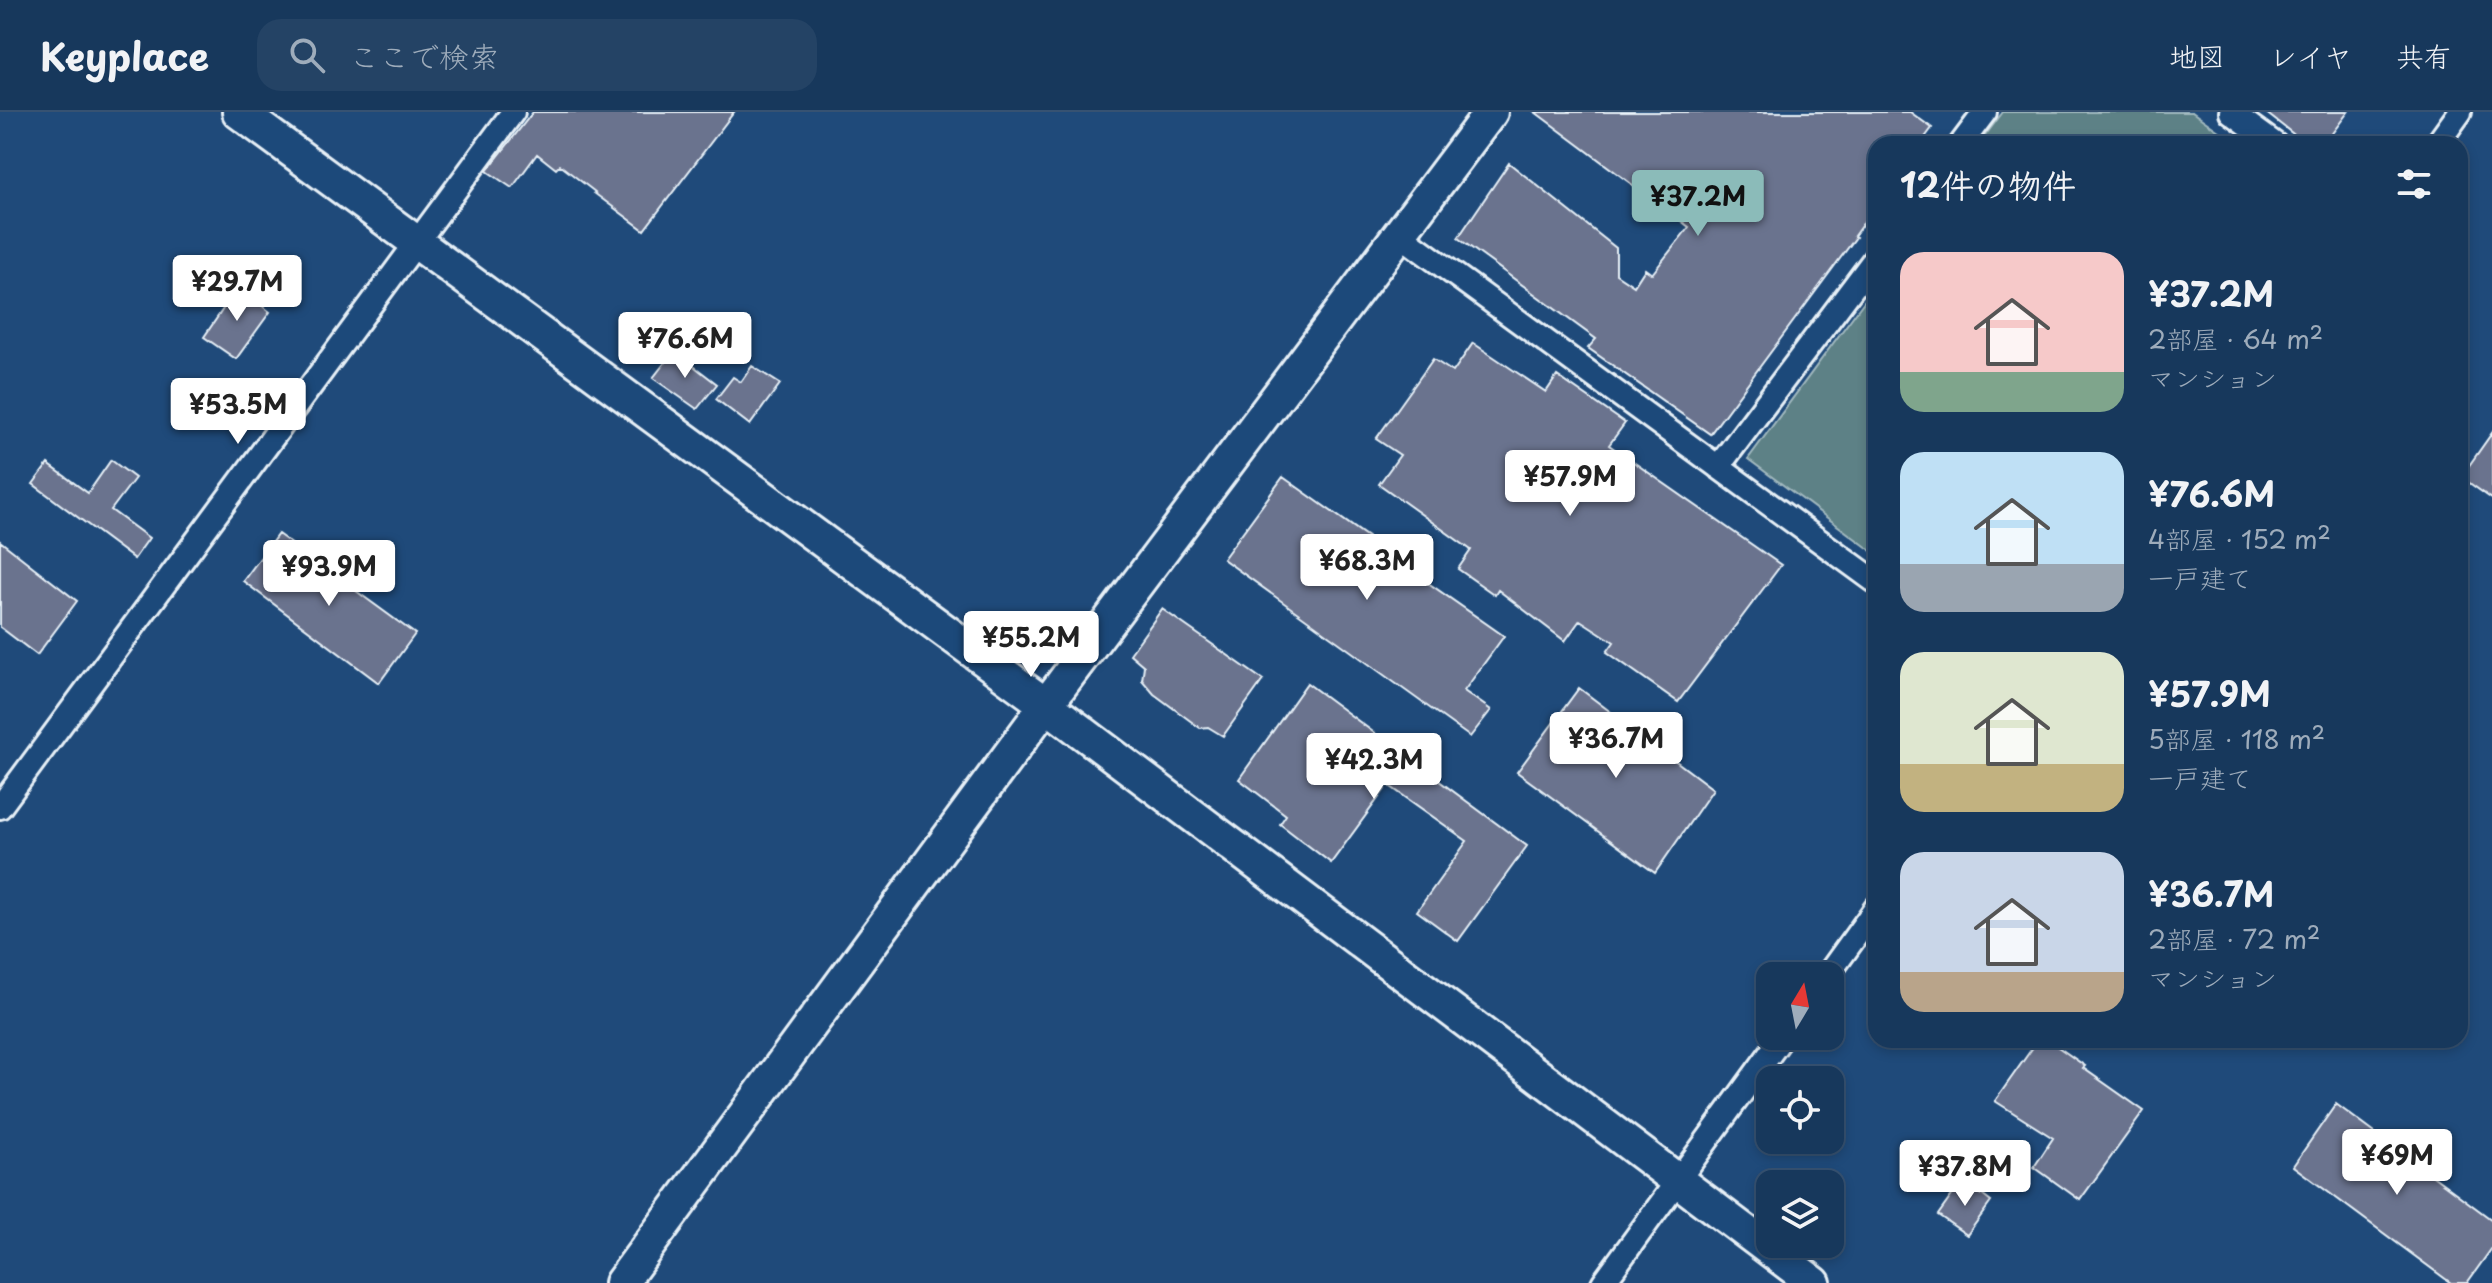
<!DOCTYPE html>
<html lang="ja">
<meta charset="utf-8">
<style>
:root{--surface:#17385c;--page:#244365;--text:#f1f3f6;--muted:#9eacbb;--line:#365272;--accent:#8bbbb9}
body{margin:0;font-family:"Playpen Sans","Klee One",sans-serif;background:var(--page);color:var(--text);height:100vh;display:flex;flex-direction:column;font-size:30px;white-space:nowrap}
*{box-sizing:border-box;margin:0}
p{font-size:26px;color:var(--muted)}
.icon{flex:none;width:44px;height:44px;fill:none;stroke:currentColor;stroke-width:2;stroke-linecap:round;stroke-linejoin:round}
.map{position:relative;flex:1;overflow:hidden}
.side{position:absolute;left:1868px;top:24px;width:600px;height:912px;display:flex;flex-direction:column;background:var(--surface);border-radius:24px;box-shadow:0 4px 12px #0003,0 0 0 2px var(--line)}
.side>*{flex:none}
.needle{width:52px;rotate:10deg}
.tools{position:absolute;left:1756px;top:850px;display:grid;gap:16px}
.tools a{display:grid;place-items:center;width:88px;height:88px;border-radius:16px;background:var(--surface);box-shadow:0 4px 12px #0003,0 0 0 2px var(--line);font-size:40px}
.price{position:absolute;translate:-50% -68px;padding:0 18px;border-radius:8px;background:#fff;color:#222;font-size:26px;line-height:52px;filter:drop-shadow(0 2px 4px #0008)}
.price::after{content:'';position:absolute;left:50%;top:48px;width:24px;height:18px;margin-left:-12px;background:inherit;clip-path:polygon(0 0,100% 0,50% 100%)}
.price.on{background:var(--accent);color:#111}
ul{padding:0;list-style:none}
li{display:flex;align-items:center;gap:24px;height:200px;padding:0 32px}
li span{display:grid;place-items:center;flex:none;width:224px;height:160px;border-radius:24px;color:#555}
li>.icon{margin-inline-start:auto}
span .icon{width:96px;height:96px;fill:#fffc;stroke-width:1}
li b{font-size:34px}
h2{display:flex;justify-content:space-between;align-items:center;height:96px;padding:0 32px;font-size:34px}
header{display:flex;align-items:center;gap:48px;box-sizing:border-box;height:112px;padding:0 40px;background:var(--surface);border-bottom:2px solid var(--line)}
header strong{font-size:38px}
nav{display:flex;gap:44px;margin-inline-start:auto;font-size:28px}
.search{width:560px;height:72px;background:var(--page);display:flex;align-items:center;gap:20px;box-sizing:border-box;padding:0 28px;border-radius:24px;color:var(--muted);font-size:30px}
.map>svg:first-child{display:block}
.green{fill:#5d8186;stroke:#a2b9bf;stroke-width:2}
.building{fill:#6b738e;stroke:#e8f1f8;stroke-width:2}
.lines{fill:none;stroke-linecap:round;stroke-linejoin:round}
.street-casing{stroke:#e8f1f8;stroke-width:28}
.secondary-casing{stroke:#e8f1f8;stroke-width:38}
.street{stroke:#1f4a7a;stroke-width:22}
.secondary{stroke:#1f4a7a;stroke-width:32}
</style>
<header>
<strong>Keyplace</strong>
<div class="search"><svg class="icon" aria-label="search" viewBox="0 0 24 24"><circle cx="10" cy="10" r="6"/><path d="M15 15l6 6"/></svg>ここで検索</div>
<nav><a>地図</a><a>レイヤ</a><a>共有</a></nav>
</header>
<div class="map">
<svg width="2492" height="1171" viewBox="0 0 2492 1171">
<rect width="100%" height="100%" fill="#1f4a7a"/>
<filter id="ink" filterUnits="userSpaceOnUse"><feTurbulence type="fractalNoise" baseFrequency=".0125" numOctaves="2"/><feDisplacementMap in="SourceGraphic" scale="16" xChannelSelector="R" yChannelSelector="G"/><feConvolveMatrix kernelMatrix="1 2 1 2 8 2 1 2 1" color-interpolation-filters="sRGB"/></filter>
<g filter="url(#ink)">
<path class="green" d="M2003 0H2192L2237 32H1979Z
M1876 173V442L1748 347Z"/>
<path class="building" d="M533 0H734L644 118 594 81 595 80 560 53 556 57 537 42 512 76 487 59Z
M1535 0H1910L1932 16 1920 32H1876V93L1854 124 1856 125 1710 322 1588 236 1596 227 1458 126 1509 51 1616 136V162L1634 174 1645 157 1652 162 1689 115Z
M2265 0H2348L2324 32H2306Z
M238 175 270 200 236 247 204 225Z
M1473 231 1546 280 1557 264 1625 311 1609 333 1781 453 1678 590 1607 540 1614 530 1580 508 1565 529 1498 478 1495 483 1458 457 1471 438 1379 372 1400 343 1376 327 1433 247 1453 260Z
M674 239 717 272 697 297 653 266Z
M752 254 780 272 750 313 716 287 733 265 741 270Z
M2492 321V387L2461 365Z
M111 348 135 366 111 398 149 426 134 447 33 372 48 352 88 381Z
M1283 365 1376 431 1374 433 1504 524 1464 579 1491 598 1470 625 1223 447Z
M278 422 415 522 379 571 243 469Z
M0 429 77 489 37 543 0 515Z
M1162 497 1263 568 1223 624 1208 615 1200 616 1154 582 1142 568 1144 554 1130 542Z
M1307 571 1527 734 1458 829 1417 799 1467 729 1388 673 1331 751 1280 712 1286 703 1239 667Z
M1579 576 1713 677 1655 761 1517 660Z
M2038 928H2048L2085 954 2083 956 2144 999 2080 1088 2034 1055 2053 1026 1995 989Z
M2336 992 2492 1108V1136L2467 1171H2451L2293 1054Z
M1963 1068 1991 1090 1967 1123 1938 1103Z"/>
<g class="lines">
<defs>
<path id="street" d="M2231 0 2275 32
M1961 32 1985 0
M2437 32 2460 0
M1399 122 1876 470
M1718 355 1876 145
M0 695 513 0
M1827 864 1876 796
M1603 1171 1783 924"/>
<path id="secondary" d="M239 0 1046 593 1814 1171
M621 1171 1046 593 1491 0"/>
</defs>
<use href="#street" class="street-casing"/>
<use href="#secondary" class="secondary-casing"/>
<use href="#street" class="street"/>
<use href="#secondary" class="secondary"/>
</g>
</g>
</svg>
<div class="tools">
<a><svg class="needle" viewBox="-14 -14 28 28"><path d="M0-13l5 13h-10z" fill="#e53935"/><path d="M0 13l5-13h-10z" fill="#9eacbb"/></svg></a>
<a><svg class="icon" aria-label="locate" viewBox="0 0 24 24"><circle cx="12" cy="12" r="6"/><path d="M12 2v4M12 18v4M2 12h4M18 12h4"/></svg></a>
<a><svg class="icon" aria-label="layers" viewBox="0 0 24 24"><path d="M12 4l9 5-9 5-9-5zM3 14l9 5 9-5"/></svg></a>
</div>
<b class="price on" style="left:1698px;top:126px">¥37.2M</b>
<b class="price" style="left:237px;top:211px">¥29.7M</b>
<b class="price" style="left:685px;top:268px">¥76.6M</b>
<b class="price" style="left:238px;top:334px">¥53.5M</b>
<b class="price" style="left:1570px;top:406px">¥57.9M</b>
<b class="price" style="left:1367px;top:490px">¥68.3M</b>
<b class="price" style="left:329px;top:496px">¥93.9M</b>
<b class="price" style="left:1031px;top:567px">¥55.2M</b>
<b class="price" style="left:1616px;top:668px">¥36.7M</b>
<b class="price" style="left:1374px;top:689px">¥42.3M</b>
<b class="price" style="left:2397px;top:1085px">¥69M</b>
<b class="price" style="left:1965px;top:1096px">¥37.8M</b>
<section class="side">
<h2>12件の物件<svg class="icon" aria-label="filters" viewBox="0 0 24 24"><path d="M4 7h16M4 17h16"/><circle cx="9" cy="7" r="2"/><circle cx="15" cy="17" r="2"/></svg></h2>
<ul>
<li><span style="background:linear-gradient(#f6c9c9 75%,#7fa58c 0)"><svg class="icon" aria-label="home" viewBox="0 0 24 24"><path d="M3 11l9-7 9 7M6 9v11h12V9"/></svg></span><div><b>¥37.2M</b><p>2部屋 · 64 m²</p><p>マンション</p></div></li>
<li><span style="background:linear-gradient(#bfe0f5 70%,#9aa5b1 0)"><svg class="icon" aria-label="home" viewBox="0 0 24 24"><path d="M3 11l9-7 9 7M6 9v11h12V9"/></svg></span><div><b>¥76.6M</b><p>4部屋 · 152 m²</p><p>一戸建て</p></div></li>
<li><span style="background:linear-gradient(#dfe7d0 70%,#c2b280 0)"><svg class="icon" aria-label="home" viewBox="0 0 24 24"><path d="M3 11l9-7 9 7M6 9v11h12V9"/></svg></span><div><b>¥57.9M</b><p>5部屋 · 118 m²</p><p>一戸建て</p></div></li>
<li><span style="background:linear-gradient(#c9d6e8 75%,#b9a48a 0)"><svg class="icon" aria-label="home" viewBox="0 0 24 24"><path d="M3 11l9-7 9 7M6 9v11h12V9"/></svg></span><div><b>¥36.7M</b><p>2部屋 · 72 m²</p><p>マンション</p></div></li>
</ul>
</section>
</div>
